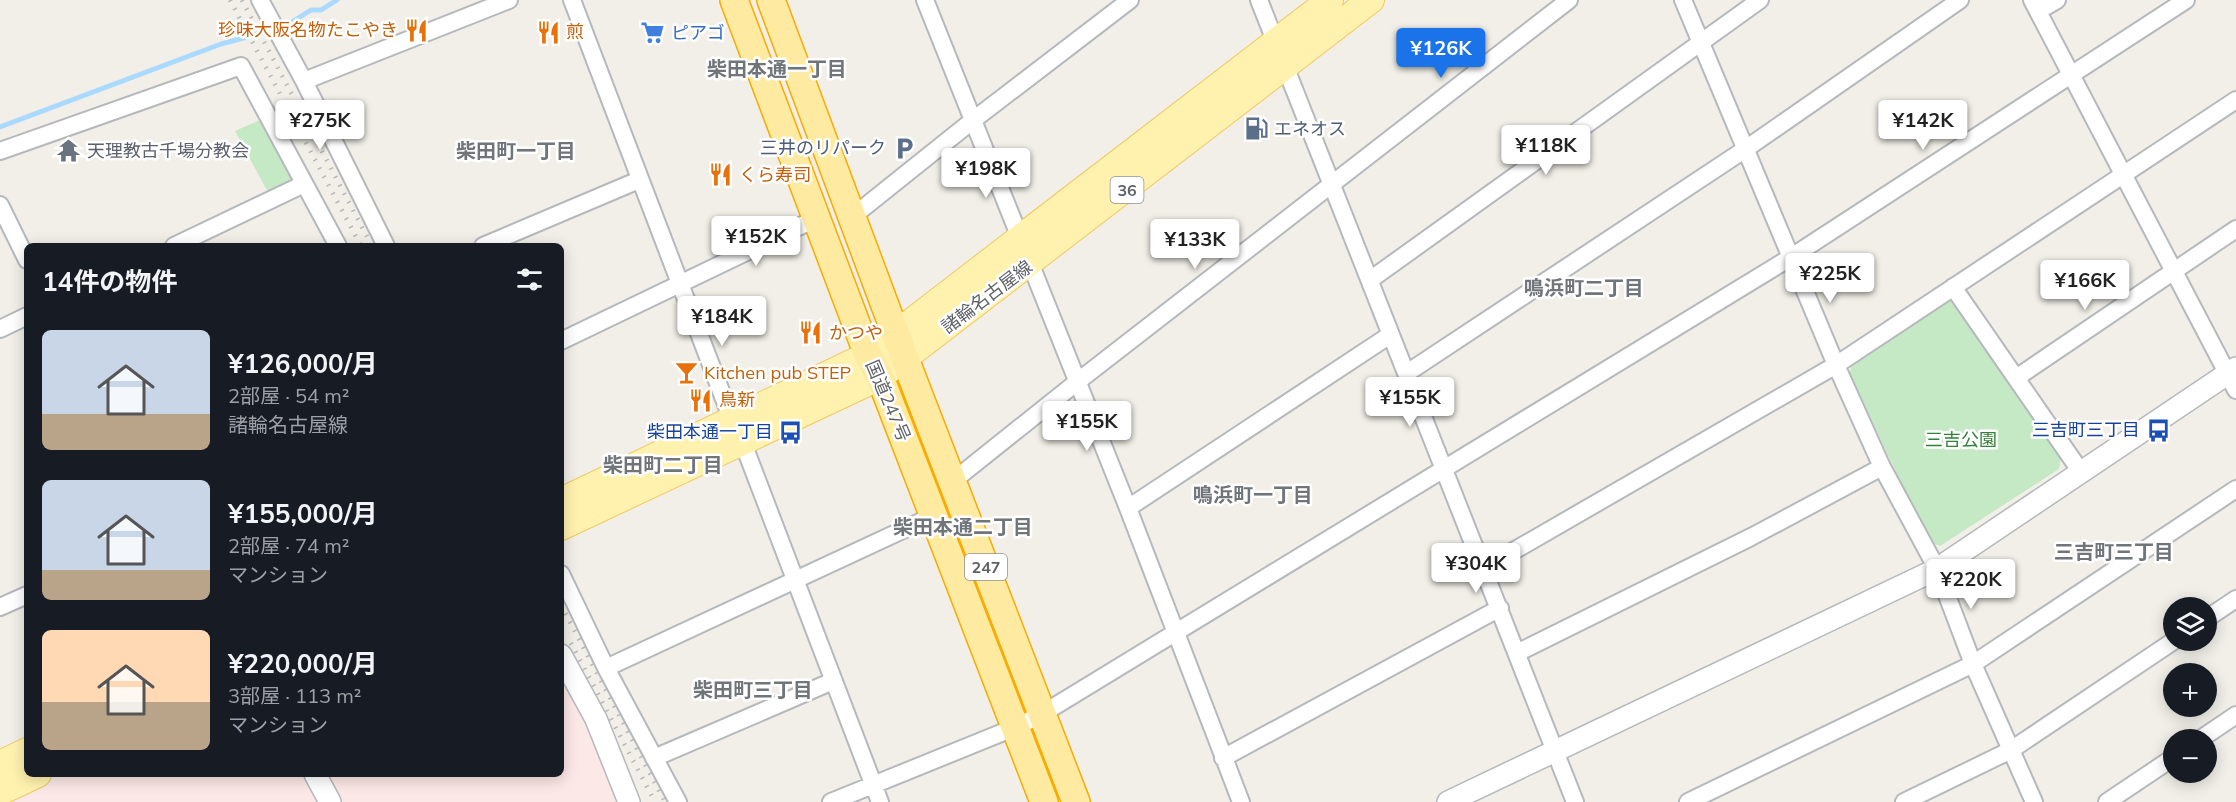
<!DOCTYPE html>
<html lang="ja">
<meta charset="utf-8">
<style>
:root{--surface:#171b24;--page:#242831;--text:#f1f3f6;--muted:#9ea1a6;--accent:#1a73e8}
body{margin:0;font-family:Mulish,"Noto Sans JP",sans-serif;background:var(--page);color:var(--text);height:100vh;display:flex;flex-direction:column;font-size:22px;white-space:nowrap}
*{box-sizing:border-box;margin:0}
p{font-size:20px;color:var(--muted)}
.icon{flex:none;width:33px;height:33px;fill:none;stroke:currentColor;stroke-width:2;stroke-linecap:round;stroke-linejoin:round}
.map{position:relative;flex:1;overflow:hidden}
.details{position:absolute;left:24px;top:243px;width:540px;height:534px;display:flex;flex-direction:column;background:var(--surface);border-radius:9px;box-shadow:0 3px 15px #0003}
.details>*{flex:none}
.controls{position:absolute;left:2163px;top:597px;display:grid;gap:12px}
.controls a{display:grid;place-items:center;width:54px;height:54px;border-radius:50%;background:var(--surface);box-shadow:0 3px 15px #0003;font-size:30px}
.price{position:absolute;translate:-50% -51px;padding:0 14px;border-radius:6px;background:#fff;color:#222;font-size:20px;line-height:39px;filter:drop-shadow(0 2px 3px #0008)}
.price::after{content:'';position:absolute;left:50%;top:36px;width:18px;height:14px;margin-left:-9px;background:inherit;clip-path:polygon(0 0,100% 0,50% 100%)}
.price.selected{background:var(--accent);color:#fff}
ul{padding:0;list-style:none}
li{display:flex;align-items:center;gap:18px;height:150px;padding:0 18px}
li span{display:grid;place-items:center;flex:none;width:168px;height:120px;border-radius:9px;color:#555}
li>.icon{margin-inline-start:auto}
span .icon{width:72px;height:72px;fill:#fffc;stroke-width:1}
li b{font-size:26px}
h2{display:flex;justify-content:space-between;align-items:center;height:72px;padding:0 18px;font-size:26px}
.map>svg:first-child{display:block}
.medical{fill:#fce8e6}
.green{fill:#c5e8c5}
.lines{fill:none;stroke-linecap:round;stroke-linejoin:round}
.stream{stroke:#aadaff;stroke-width:5}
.minor-casing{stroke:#b5b8bc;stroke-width:20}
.tertiary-casing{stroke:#b5b8bc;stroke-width:24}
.primary-casing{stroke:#f2c960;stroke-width:28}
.trunk-casing{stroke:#f9ab00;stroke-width:30}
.minor{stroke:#fff;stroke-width:16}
.tertiary{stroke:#fff;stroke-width:21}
.primary{stroke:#fff2af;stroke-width:26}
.trunk{stroke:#feeaa1;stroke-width:27}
.rail{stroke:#b6b7b8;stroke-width:4.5;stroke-dasharray:1.5 8;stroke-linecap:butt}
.labels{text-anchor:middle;stroke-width:5;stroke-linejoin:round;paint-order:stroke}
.shield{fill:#fff;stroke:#8f9295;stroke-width:1.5}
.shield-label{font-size:16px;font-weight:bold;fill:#5f6368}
.food-label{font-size:18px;fill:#c56008;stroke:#fff;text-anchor:start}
.shop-label{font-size:18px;fill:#366cbe;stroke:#fff;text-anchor:start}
.service-label{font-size:18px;fill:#4e5e75;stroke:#fff;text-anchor:start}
.worship-label{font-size:18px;fill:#5b616d;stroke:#fff;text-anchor:start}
.street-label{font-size:18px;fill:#5f6368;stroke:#fff}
.transit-label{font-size:18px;fill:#164399;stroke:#fff;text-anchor:end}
.park-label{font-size:18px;fill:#348238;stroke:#fff}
.neighbourhood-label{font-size:20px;font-weight:bold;fill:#70757a;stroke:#fff}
</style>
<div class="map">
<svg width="2236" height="802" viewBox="0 0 2236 802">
<rect width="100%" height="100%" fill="#f1efe8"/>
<path class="medical" d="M561 677 623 802H340L324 774H561Z
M68 774H304L319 802H11Z"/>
<path class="green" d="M262 119 295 173 294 184 270 196 235 131Z
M1946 300 1955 303 2061 457 2059 469 1940 546 1928 541 1850 373 1852 363Z"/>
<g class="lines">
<path class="stream" d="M0 127 221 44 284 27 311 10H321L337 0"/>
<defs>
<path id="minor" d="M260 0 304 81 386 246
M572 0 732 420
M925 0 1128 508 1241 802
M1259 0 1575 802
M1683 0 1836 365 1882 467 1937 569 1973 664 2034 802
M2032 0 2236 390
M2038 11 2057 0
M304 81 509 0
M0 151 241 66 338 246
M0 205 27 260
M852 217 972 121 1130 0
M174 246 304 184
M483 246 639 180
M1370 280 1760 0
M1953 287 2081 472
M0 329 27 316
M561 341 817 218
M1407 373 1747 148 1960 0
M2016 378 2236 229
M743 443 880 802
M953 481 1077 382 1569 0
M1128 508 1390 335
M1484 568 1836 365 2236 100
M561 574 606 668 678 802
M0 607 27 595
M2206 619 2236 599
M1517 653 1751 537 1882 467
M606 668 935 515
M2199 740 2236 715
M654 758 833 681
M1223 758 1500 608
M831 802 1016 727 1042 714 1793 256 2186 0
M1688 802 1973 664 2236 489
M1904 802 2011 750 2175 640
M2107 802 2174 757"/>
<path id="tertiary" d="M561 655 596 719 629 802
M315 774 330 802
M1448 802 1937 569 2236 368"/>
<path id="primary" d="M561 501 868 355 1330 0
M561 527 880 377 1371 0
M0 764 27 751
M0 792 38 774"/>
<path id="trunk" d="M734 0 868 355 880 377 1044 802
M771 0 905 359 1076 802"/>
</defs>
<use href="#minor" class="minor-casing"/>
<use href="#tertiary" class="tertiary-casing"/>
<use href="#primary" class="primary-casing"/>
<use href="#trunk" class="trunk-casing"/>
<use href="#minor" class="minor"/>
<use href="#tertiary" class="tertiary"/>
<use href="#primary" class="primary"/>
<use href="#trunk" class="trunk"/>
<path class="rail" d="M230 0 361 246
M242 0 372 246
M561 605 665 802
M571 643 655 802"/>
</g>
<defs>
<symbol id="restaurant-bare" viewBox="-9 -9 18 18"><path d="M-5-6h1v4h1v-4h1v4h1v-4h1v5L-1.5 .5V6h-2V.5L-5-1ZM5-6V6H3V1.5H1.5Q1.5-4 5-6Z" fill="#e8710a" stroke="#fff" stroke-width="2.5" paint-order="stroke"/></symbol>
<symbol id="supermarket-bare" viewBox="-9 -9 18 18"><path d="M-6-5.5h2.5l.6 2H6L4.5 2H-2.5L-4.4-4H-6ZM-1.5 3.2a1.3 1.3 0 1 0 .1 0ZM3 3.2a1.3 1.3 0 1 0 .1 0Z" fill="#3f7fe0" stroke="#fff" stroke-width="2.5" paint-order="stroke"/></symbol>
<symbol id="fuel-bare" viewBox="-9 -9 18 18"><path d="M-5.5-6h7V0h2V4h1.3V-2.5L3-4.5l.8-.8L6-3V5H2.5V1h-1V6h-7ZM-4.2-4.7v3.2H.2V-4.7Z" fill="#5c6f8a" stroke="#fff" stroke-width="2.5" paint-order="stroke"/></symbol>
<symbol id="parking-bare" viewBox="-9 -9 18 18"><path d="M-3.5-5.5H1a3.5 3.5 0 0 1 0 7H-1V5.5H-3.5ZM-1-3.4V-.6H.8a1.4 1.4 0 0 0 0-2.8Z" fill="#5c6f8a" stroke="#fff" stroke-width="2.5" paint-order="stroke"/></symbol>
<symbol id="temple-bare" viewBox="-9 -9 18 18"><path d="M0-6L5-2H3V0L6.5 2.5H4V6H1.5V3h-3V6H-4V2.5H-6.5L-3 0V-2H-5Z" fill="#6b7280" stroke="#fff" stroke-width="2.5" paint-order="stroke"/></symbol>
<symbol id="bar-bare" viewBox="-9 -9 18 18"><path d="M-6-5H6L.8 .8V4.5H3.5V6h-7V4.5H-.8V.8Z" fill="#e8710a" stroke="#fff" stroke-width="2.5" paint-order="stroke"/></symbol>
<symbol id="bus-bare" viewBox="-9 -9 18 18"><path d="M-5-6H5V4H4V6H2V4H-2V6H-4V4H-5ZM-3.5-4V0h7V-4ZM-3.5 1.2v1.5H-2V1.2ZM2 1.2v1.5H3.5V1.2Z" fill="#1a4fb4" stroke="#fff" stroke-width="2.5" paint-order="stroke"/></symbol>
</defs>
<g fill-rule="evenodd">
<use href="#restaurant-bare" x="400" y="14" width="33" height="33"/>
<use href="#restaurant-bare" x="532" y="16" width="33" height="33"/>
<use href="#supermarket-bare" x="636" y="16" width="33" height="33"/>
<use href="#fuel-bare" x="1240" y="112" width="33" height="33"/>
<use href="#parking-bare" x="888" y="132" width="33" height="33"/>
<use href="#temple-bare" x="52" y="134" width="33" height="33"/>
<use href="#restaurant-bare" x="704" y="158" width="33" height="33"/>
<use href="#restaurant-bare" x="794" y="316" width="33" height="33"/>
<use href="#bar-bare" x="670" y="356" width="33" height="33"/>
<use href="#restaurant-bare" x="684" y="384" width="33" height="33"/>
<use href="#bus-bare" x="2142" y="414" width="33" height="33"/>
<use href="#bus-bare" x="774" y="416" width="33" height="33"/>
</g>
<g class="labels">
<g class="shield">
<rect x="1110.5" y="177" width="33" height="26" rx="4.5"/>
<rect x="965" y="554" width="42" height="26" rx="4.5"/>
</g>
<g class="shield-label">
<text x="1127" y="196">36</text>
<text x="986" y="573">247</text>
</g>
<g class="food-label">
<text x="398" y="36" text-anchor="end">珍味大阪名物たこやき</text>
<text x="566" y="38">煎</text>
<text x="739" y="181">くら寿司</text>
<text x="829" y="339">かつや</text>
<text x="704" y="379">Kitchen pub STEP</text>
<text x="719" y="406">鳥新</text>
</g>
<g class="shop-label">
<text x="671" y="39">ピアゴ</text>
</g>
<g class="service-label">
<text x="1274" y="135">エネオス</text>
<text x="886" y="154" text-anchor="end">三井のリパーク</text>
</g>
<g class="worship-label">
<text x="87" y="157">天理教古千場分教会</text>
</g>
<g class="street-label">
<text transform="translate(987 297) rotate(-37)" y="6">諸輪名古屋線</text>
<text transform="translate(888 401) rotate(67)" y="6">国道247号</text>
</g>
<g class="transit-label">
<text x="2140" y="436">三吉町三丁目</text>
<text x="773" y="438">柴田本通一丁目</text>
</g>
<g class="park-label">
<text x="1961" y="446">三吉公園</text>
</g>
<g class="neighbourhood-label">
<text x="777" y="76">柴田本通一丁目</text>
<text x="516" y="158">柴田町一丁目</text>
<text x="1584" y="295">鳴浜町二丁目</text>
<text x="663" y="472">柴田町二丁目</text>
<text x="1253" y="502">鳴浜町一丁目</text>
<text x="963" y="534">柴田本通二丁目</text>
<text x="2114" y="559">三吉町三丁目</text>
<text x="753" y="697">柴田町三丁目</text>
</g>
</g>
</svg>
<div class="controls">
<a><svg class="icon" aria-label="layers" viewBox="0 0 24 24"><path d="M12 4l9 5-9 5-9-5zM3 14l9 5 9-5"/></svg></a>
<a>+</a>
<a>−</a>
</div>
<b class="price selected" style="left:1441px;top:79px">¥126K</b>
<b class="price" style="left:320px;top:151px">¥275K</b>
<b class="price" style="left:1923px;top:151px">¥142K</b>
<b class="price" style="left:1546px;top:176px">¥118K</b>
<b class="price" style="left:986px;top:199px">¥198K</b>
<b class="price" style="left:756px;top:267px">¥152K</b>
<b class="price" style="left:1195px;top:270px">¥133K</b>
<b class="price" style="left:1830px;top:304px">¥225K</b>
<b class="price" style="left:2085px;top:311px">¥166K</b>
<b class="price" style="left:722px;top:347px">¥184K</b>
<b class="price" style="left:1410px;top:428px">¥155K</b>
<b class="price" style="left:1087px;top:452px">¥155K</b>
<b class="price" style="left:1476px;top:594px">¥304K</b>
<b class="price" style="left:1971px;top:610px">¥220K</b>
<section class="details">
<h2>14件の物件<svg class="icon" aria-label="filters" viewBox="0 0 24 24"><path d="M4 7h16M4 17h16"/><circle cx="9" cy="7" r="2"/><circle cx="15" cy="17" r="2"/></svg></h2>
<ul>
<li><span style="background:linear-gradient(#c9d6e8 70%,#b9a48a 0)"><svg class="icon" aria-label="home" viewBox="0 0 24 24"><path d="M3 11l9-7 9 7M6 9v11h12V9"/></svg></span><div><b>¥126,000/月</b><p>2部屋 · 54 m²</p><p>諸輪名古屋線</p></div></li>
<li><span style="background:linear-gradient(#c9d6e8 75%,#b9a48a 0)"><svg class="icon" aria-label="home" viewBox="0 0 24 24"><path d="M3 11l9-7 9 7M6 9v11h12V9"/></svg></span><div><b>¥155,000/月</b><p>2部屋 · 74 m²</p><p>マンション</p></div></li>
<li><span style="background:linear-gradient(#ffd9b3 60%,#b9a48a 0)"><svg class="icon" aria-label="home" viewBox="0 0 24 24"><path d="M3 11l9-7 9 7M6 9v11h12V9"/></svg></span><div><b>¥220,000/月</b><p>3部屋 · 113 m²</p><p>マンション</p></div></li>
</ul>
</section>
</div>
